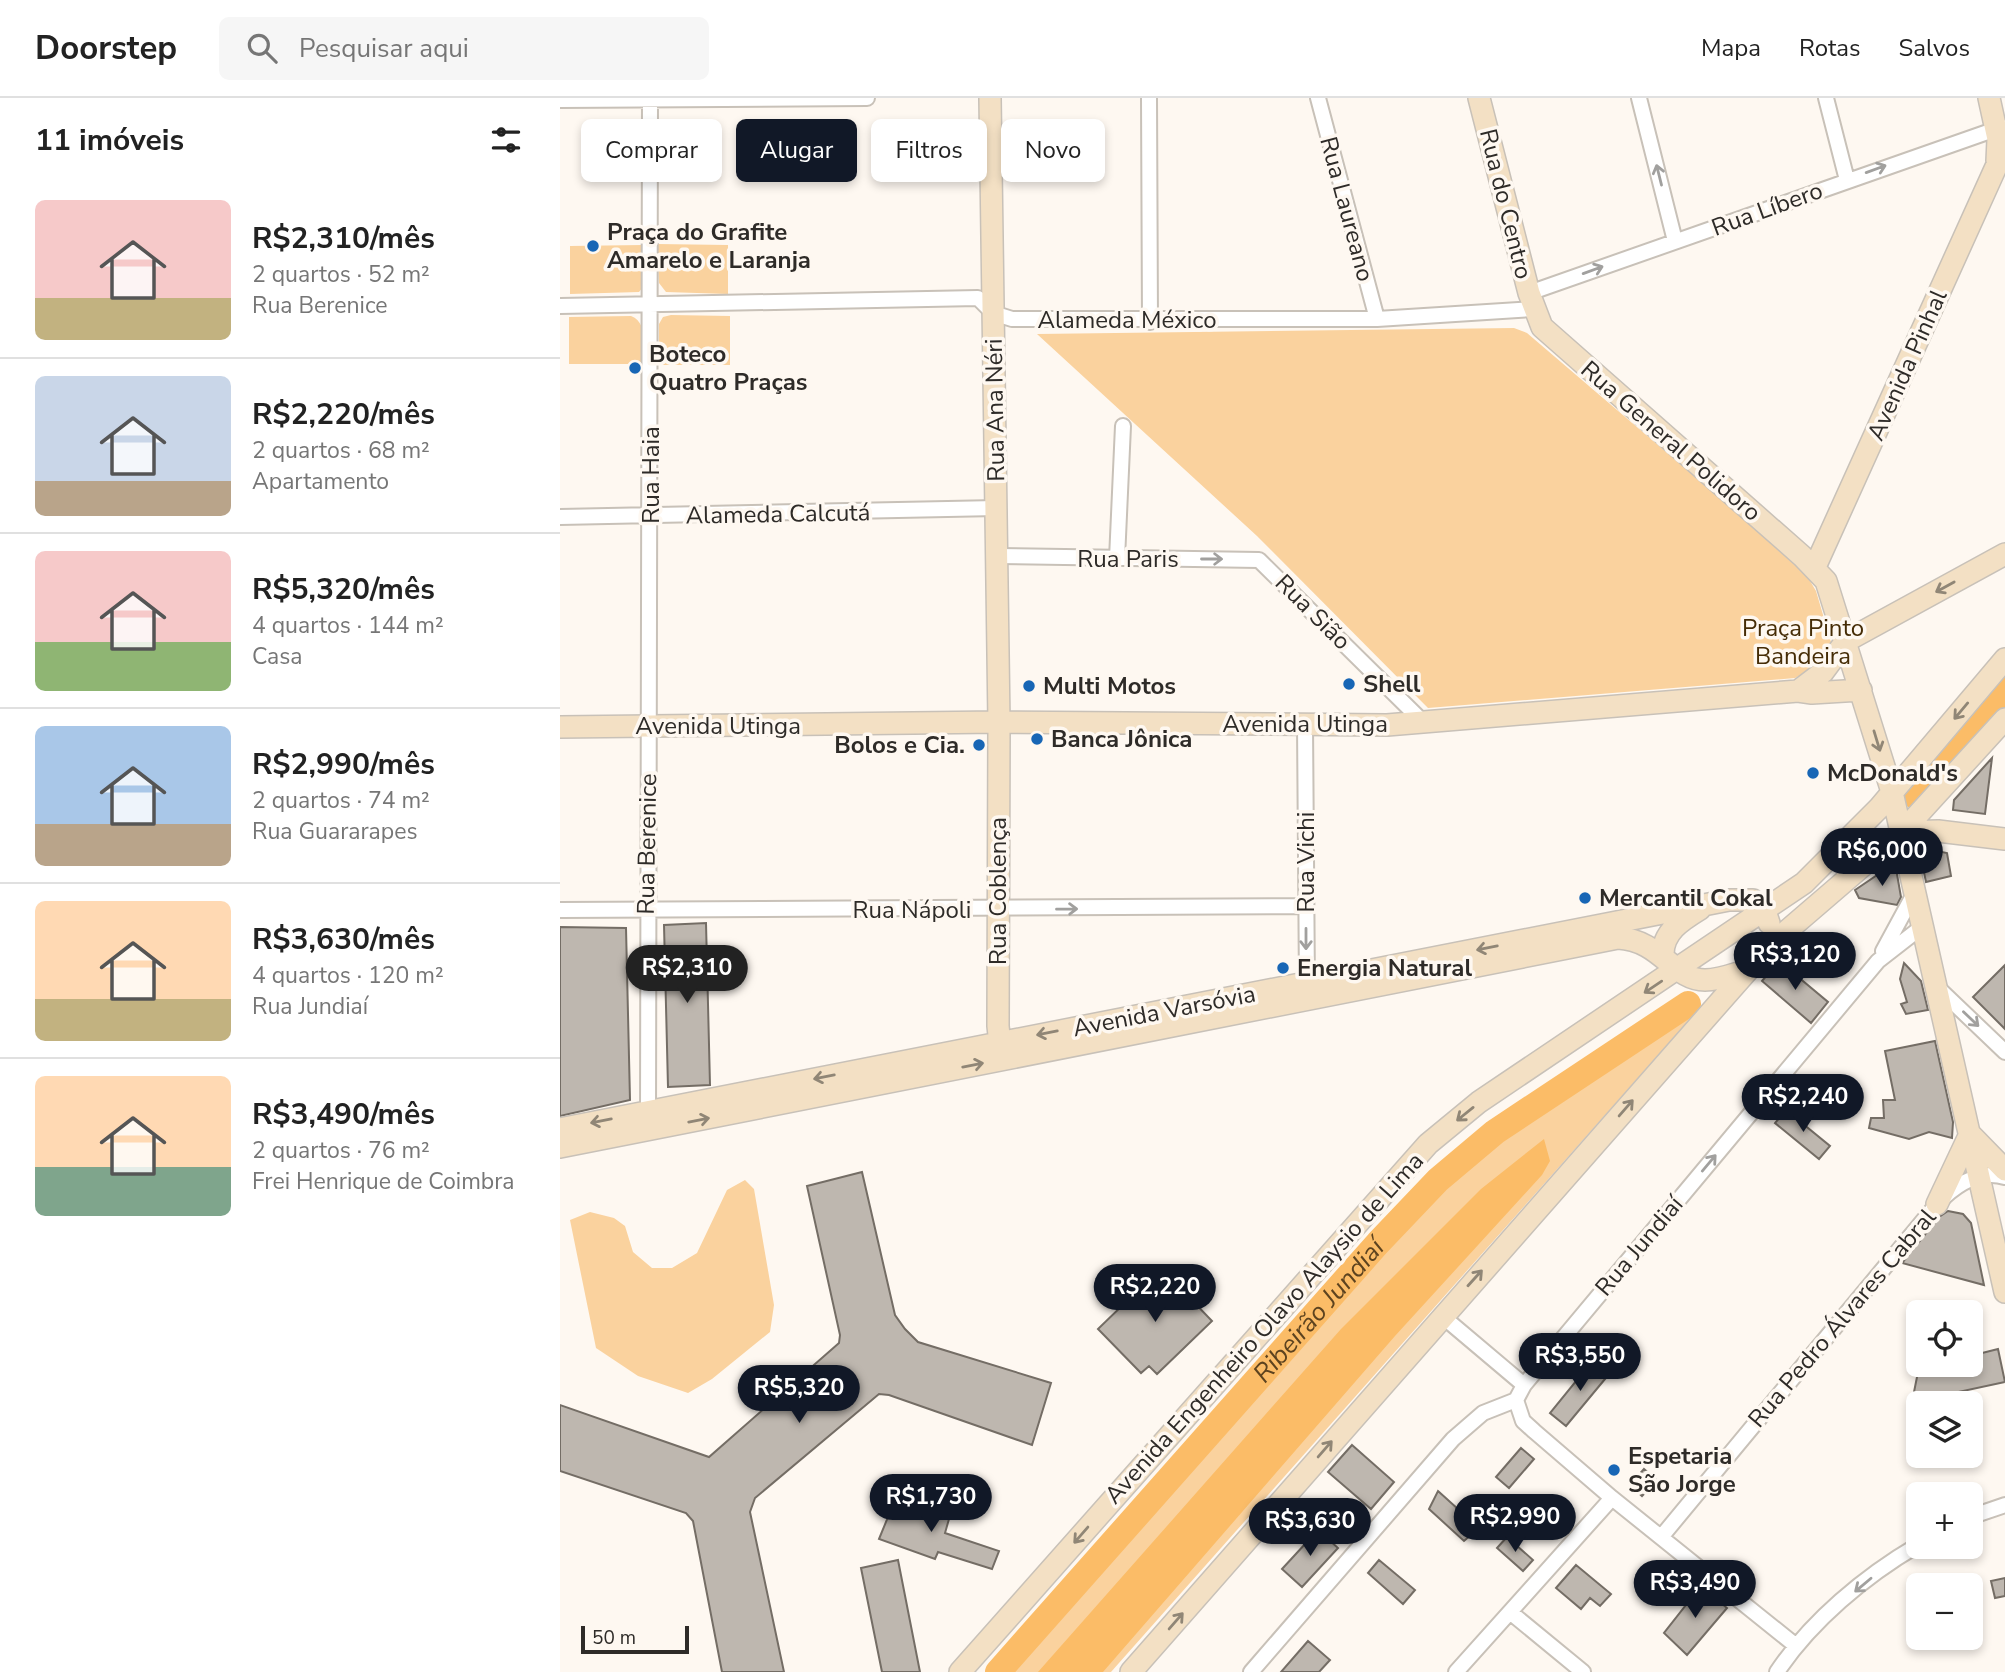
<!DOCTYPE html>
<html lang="pt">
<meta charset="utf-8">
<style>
:root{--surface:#fff;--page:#f6f6f6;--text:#222;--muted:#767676;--line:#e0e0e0;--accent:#111827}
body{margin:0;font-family:"Nunito Sans",sans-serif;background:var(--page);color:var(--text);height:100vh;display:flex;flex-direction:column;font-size:26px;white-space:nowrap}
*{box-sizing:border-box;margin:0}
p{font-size:23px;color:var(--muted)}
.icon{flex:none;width:38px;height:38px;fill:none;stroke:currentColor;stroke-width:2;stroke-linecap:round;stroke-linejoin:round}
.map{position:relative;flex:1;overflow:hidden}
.sheet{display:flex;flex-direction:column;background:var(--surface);width:560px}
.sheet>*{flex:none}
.guide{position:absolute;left:21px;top:21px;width:665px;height:63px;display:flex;gap:14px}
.fabs{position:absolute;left:1346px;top:1202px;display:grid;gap:14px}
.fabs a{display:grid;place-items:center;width:77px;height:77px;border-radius:10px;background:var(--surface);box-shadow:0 4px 10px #0003;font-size:35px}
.scale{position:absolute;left:21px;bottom:18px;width:108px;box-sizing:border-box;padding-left:7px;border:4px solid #2e2b28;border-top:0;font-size:19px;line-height:24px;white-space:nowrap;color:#2e2b28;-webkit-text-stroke:5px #fef8f1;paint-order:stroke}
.price{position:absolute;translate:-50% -60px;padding:0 16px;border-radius:24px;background:var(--accent);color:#fff;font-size:23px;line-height:46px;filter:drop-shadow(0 2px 4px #0008)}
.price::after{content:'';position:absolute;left:50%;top:42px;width:21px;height:16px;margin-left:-10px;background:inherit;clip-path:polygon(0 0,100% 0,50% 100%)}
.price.active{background:#222;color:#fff}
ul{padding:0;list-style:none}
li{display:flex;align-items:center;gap:21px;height:175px;padding:0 35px}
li+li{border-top:2px solid var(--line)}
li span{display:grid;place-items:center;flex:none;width:196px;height:140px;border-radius:10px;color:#555}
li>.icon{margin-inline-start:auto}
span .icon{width:84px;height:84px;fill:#fffc;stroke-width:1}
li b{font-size:30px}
h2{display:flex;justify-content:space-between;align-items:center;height:84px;padding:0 35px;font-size:30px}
.pill{padding:0 24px;border-radius:10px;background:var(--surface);box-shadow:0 4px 10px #0003;font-size:24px;line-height:63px}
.pill.active{background:var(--accent);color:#fff}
header{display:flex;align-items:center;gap:42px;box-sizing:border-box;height:98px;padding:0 35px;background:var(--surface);border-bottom:2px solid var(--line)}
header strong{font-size:33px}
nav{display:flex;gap:38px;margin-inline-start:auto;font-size:24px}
.search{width:490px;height:63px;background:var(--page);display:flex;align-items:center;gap:18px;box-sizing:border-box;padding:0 24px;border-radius:10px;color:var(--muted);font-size:26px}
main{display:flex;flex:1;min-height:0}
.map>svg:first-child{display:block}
.green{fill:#fad29e}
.water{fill:#fbbc67}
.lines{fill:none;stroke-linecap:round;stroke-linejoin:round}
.river{stroke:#fbbc67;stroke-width:26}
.building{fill:#beb7af;stroke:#746d65;stroke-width:2}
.street-casing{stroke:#c8c1b8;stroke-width:18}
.secondary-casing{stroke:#c8c1b8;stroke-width:24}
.street{stroke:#fff;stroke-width:14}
.secondary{stroke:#f3e0c4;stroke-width:21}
.oneway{stroke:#a1a09e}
.oneway2{stroke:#908676}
.poi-dot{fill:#1866b5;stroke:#fef8f1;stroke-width:2.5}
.labels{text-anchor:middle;stroke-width:7;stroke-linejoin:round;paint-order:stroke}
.street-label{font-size:24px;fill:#2e2b28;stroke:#fef8f1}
.poi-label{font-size:24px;font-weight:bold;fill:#2e2b28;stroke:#fef8f1;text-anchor:start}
.park-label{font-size:24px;fill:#452c06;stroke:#fef8f1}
.water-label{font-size:26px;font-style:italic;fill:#5d431f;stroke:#fef8f1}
</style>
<header>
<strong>Doorstep</strong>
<div class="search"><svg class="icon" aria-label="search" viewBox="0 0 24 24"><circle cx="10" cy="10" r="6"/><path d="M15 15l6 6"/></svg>Pesquisar aqui</div>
<nav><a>Mapa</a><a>Rotas</a><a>Salvos</a></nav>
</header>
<main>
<section class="sheet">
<h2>11 imóveis<svg class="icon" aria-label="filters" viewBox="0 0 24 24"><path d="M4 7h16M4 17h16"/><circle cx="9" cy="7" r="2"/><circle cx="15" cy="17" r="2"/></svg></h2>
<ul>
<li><span style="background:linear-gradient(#f6c9c9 70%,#c2b280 0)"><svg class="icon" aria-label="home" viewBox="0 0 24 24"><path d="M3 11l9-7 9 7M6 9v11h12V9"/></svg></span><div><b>R$2,310/mês</b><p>2 quartos · 52 m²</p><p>Rua Berenice</p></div></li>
<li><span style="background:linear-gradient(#c9d6e8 75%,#b9a48a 0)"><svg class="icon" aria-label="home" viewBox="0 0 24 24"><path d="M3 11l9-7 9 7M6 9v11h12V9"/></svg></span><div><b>R$2,220/mês</b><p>2 quartos · 68 m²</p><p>Apartamento</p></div></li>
<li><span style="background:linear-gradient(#f6c9c9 65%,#8fb573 0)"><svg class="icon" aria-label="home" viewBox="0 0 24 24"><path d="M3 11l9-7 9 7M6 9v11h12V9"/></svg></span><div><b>R$5,320/mês</b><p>4 quartos · 144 m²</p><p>Casa</p></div></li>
<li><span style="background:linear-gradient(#a9c7e8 70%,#b9a48a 0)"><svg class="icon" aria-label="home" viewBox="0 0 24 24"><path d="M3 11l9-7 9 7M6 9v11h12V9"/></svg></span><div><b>R$2,990/mês</b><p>2 quartos · 74 m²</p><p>Rua Guararapes</p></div></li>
<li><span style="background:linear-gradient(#ffd9b3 70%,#c2b280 0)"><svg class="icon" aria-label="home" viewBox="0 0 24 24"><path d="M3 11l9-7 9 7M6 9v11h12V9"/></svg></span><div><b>R$3,630/mês</b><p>4 quartos · 120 m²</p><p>Rua Jundiaí</p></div></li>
<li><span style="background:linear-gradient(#ffd9b3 65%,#7fa58c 0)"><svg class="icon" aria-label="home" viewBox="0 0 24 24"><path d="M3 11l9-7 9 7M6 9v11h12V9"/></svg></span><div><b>R$3,490/mês</b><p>2 quartos · 76 m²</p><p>Frei Henrique de Coimbra</p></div></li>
</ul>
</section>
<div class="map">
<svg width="1445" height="1574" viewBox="0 0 1445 1574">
<rect width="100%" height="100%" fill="#fef8f1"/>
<path class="green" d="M97 146 168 147V196L106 194 99 185Z
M83 147V189L79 194 10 196V148Z
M111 217 170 218V267H99V226L103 219Z
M71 218C89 225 83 250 83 266H9V219Z
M954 230 967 235 1243 471 1256 493 1271 544V549L1256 569 1235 580 868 610 697 438 477 236Z
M1127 915 1132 919 551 1574H449L855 1117 935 1041Z
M185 1082 194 1091 214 1207 210 1234 152 1281 128 1295 78 1278 36 1250 10 1122 30 1114 54 1120 65 1128 73 1154 92 1170H112L137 1155 167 1092Z"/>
<path class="water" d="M984 1041 990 1063 982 1077 835 1238 543 1574H478L781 1231 921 1091Z"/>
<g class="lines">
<g class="river">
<path d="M1353 697 1445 591"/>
<path id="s1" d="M438 1574 818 1145 878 1082 935 1034 1128 906"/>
</g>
</g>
<path class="building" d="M1432 660 1425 716 1393 712 1394 702Z
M1367 751 1387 755 1391 778 1366 784 1361 760Z
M1335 765 1341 799 1337 807 1299 800 1295 792Z
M146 825 150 987 108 989 104 827Z
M0 829 66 830 70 1002 0 1018Z
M1219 863 1268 904 1251 925 1202 883Z
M1344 865 1361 883 1368 912 1346 916 1341 906 1347 904 1340 881Z
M1445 867V931L1413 899Z
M1375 943 1393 1024 1392 1040 1369 1034 1349 1041 1309 1030 1311 1020H1324L1323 1002H1335L1325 953Z
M1226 1012 1270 1048 1259 1061 1215 1025Z
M302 1074 335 1217 345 1231 358 1244 491 1285 472 1347 329 1297 319 1296 195 1400 190 1414 224 1574H162L133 1423 126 1415 0 1373V1307L149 1359 279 1245 280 1237 247 1088Z
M1388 1113 1403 1116 1411 1125 1424 1187 1342 1165 1379 1119Z
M601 1170 652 1223 597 1276 589 1268 581 1275 538 1231Z
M1438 1251 1445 1284 1352 1304 1359 1269 1410 1267V1258Z
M1034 1261 1050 1275 1006 1328 990 1315Z
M792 1347 834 1384 811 1411 768 1374Z
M961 1350 974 1361 949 1390 936 1379Z
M1084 1371 1097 1382 1082 1398 1070 1387Z
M878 1393 919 1430 904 1443 869 1411Z
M337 1397 391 1414 385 1435 439 1453 432 1471 378 1454 375 1461 319 1441Z
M758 1432 778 1450 742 1489 722 1471Z
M947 1439 973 1462 963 1473 937 1450Z
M338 1462 360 1574H322L301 1470Z
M819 1462 855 1492 843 1506 808 1475Z
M1016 1467 1051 1496 1040 1508 1030 1500 1021 1511 996 1490Z
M1445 1480V1498L1435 1500 1431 1483Z
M1141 1488 1167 1510 1127 1557 1104 1535Z
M748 1543 770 1562 759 1574H721Z"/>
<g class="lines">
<defs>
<path id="street" d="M589 0 590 224
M758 0 817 221
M1079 0 1115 143
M1266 0 1287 82
M0 2 307 0
M969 195 1442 29
M0 208 418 200 433 215 452 221H817L973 211
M0 419 437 410
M437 458 699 462 865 626
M557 461 563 328
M745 626 747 890
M0 812 746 808
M1323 853 1355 794
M1377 889 1445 954
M88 1021 90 0
M881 1217 964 1287
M1410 1419 1445 1407
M1102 1438 1377 1106C1395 1087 1418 1071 1445 1079
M950 1514 1023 1574
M1235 1547 1052 1400 974 1333 963 1323 956 1302 964 1287 1318 863 1363 828
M691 1574 893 1341 923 1315 956 1302
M896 1574 1052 1400
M1217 1574C1251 1523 1305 1478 1358 1447"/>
<path id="secondary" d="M430 0 439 624 438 928 441 956
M919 0 969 195 982 229 1242 458 1266 483 1332 694 1445 1194
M1429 0 1438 41 1437 63
M1255 469 1445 49
M1286 543 1445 456
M1238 593 1263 574 1286 543
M0 629 439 624 827 627 1238 593 1252 595 1301 592
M1342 734 1378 733 1445 741
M1103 858C1102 834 1122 822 1140 811
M0 1031 1169 802H1193L1205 813 1209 825
M0 1049 1058 840C1101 842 1113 882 1145 882 1160 882 1174 876 1188 872
M1377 1106 1410 1036 1445 1072
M400 1574 868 1046 919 1004 1244 785 1319 710 1445 561
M571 1574 1188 872 1228 832 1342 734 1445 621"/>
</defs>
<use href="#street" class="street-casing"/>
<use href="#secondary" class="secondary-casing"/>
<use href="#street" class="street"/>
<use href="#secondary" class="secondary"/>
</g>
<defs><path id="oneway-shaft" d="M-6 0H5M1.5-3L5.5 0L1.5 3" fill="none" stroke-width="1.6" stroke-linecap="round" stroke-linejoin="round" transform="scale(1.75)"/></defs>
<g class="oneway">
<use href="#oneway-shaft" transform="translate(1316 71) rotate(-20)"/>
<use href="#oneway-shaft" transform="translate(1099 77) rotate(-104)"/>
<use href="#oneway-shaft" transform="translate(1033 172) rotate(-20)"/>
<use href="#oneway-shaft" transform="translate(652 461)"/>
<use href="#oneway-shaft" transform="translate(507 811) rotate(-1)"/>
<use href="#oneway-shaft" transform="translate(746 841) rotate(90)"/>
<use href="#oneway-shaft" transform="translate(1411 921) rotate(44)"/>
<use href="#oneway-shaft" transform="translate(1149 1065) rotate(-50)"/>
<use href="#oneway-shaft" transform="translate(1303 1487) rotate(140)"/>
</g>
<g class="oneway2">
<use href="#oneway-shaft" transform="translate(1385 489) rotate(151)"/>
<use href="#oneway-shaft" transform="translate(1401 613) rotate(130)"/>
<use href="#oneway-shaft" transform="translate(1317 643) rotate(73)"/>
<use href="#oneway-shaft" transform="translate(927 850) rotate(169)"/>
<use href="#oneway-shaft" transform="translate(1093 889) rotate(146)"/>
<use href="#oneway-shaft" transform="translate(487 935) rotate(169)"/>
<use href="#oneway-shaft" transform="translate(413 967) rotate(-11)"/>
<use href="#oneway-shaft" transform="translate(264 979) rotate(169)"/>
<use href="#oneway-shaft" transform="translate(1066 1010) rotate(-49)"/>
<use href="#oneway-shaft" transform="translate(905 1016) rotate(141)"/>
<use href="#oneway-shaft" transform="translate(139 1022) rotate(-11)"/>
<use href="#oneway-shaft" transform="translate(41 1023) rotate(169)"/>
<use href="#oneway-shaft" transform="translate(915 1180) rotate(-48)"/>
<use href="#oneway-shaft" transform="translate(765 1351) rotate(-49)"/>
<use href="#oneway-shaft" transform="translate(521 1437) rotate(131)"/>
<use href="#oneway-shaft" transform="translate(616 1523) rotate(-49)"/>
</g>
<g class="poi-dot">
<circle cx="33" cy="148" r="7"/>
<circle cx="75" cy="270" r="7"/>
<circle cx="789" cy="586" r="7"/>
<circle cx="469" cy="588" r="7"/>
<circle cx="477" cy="641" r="7"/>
<circle cx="419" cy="647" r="7"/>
<circle cx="1253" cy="675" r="7"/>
<circle cx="1025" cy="800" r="7"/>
<circle cx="723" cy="870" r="7"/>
<circle cx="1054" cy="1372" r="7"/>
</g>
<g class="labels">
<g class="street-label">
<text transform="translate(946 106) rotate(76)" y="8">Rua do Centro</text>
<text transform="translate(787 111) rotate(75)" y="8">Rua Laureano</text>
<text transform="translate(1207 111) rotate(-20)" y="8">Rua Líbero</text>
<text x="567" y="230">Alameda México</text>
<text transform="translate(1347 267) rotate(-66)" y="8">Avenida Pinhal</text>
<text transform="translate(435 312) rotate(-91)" y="8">Rua Ana Néri</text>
<text transform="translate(1111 343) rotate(41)" y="8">Rua General Polidoro</text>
<text transform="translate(91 377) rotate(-90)" y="8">Rua Haia</text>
<text transform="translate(218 416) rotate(-1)" y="8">Alameda Calcutá</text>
<text x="568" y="469">Rua Paris</text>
<text transform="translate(753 514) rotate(45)" y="8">Rua Sião</text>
<text x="745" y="634">Avenida Utinga</text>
<text x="158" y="636">Avenida Utinga</text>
<text transform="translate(87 746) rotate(-89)" y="8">Rua Berenice</text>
<text transform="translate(746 764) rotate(-90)" y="8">Rua Vichi</text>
<text transform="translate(438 793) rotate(-90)" y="8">Rua Coblença</text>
<text x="352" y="820">Rua Nápoli</text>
<text transform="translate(604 913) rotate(-11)" y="8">Avenida Varsóvia</text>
<text transform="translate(1079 1148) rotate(-50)" y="8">Rua Jundiaí</text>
<text transform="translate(1282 1220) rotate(-50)" y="8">Rua Pedro Álvares Cabral</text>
<text transform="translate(704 1230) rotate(-48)" y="8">Avenida Engenheiro Olavo Alaysio de Lima</text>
</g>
<g class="poi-label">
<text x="47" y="142">Praça do Grafite<tspan x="47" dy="28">Amarelo e Laranja</tspan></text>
<text x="89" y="264">Boteco<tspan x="89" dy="28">Quatro Praças</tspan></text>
<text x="803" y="594">Shell</text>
<text x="483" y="596">Multi Motos</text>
<text x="491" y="649">Banca Jônica</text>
<text x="405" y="655" text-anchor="end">Bolos e Cia.</text>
<text x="1267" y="683">McDonald's</text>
<text x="1039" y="808">Mercantil Cokal</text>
<text x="737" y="878">Energia Natural</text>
<text x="1068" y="1366">Espetaria<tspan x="1068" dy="28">São Jorge</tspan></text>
</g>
<g class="park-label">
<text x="1243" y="538">Praça Pinto<tspan x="1243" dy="28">Bandeira</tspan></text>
</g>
<g class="water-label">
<text dy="9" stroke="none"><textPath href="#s1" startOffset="483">Ribeirão Jundiaí</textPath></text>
</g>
</g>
</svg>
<div class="fabs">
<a><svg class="icon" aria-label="locate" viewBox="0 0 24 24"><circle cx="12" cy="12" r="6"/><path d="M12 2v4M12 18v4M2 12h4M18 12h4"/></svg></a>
<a><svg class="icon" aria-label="layers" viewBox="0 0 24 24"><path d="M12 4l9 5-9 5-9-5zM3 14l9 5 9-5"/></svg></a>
<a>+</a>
<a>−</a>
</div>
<div class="scale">50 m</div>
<b class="price" style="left:1322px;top:790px">R$6,000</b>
<b class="price" style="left:1235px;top:894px">R$3,120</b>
<b class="price active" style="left:127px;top:907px">R$2,310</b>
<b class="price" style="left:1243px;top:1036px">R$2,240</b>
<b class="price" style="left:595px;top:1226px">R$2,220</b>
<b class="price" style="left:1020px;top:1295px">R$3,550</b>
<b class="price" style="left:239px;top:1327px">R$5,320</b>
<b class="price" style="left:371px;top:1436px">R$1,730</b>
<b class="price" style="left:955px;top:1456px">R$2,990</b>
<b class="price" style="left:750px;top:1460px">R$3,630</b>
<b class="price" style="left:1135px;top:1522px">R$3,490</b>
<div class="guide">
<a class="pill">Comprar</a>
<a class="pill active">Alugar</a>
<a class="pill">Filtros</a>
<a class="pill">Novo</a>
</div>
</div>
</main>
